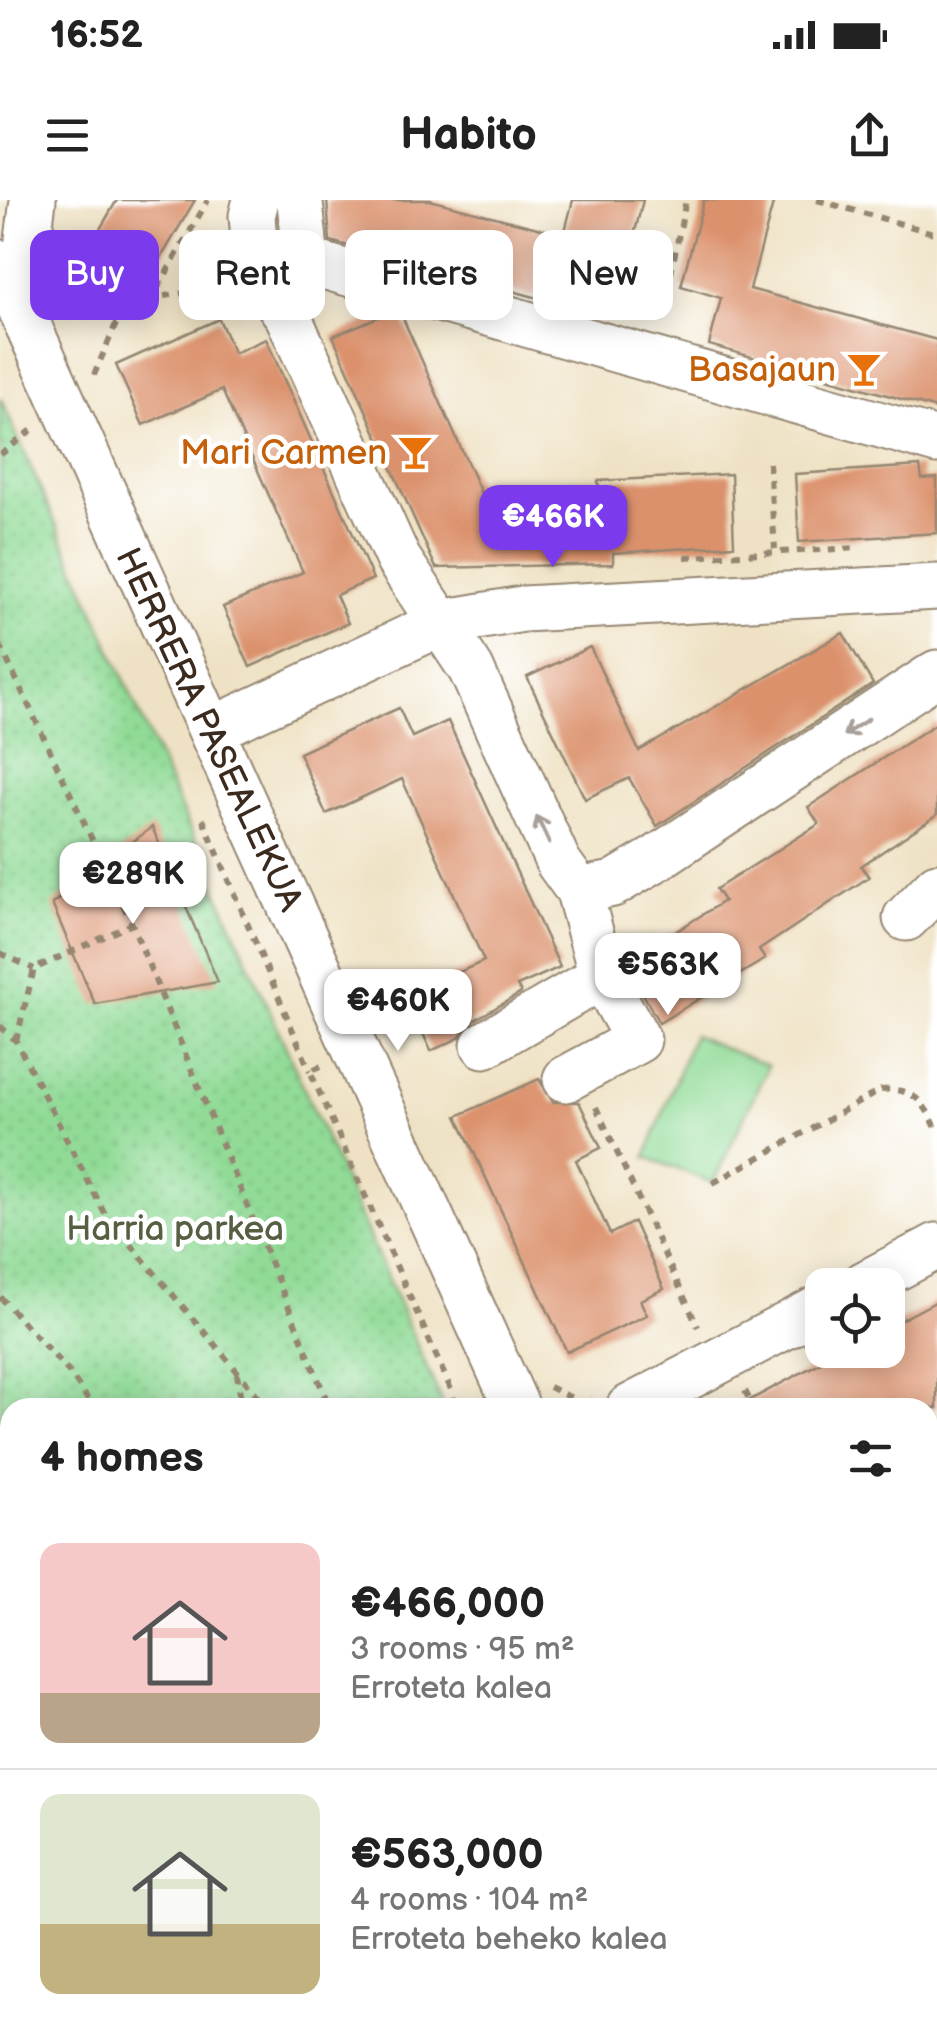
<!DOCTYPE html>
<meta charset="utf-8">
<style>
:root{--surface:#fff;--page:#f6f6f6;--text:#222;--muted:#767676;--line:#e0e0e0;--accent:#7c3aed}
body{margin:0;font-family:"Balsamiq Sans",sans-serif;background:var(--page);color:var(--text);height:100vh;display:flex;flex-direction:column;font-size:38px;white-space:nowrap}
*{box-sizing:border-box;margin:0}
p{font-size:32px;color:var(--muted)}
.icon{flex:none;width:55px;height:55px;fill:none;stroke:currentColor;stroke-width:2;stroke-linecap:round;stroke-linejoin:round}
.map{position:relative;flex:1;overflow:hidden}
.details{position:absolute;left:0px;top:1198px;width:938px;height:642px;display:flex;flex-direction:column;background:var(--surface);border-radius:30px 30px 0 0;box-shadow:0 5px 25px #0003}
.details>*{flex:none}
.top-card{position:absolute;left:30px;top:30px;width:878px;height:90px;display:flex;gap:20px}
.tools{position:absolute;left:805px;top:1068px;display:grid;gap:20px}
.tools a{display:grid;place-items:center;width:100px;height:100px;border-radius:20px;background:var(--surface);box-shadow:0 5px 25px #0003;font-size:50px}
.price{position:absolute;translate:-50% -85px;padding:0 22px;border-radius:20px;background:#fff;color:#222;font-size:32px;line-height:65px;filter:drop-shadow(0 2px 5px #0008)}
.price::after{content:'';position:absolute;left:50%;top:60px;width:30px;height:22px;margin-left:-15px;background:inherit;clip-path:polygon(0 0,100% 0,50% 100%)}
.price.active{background:var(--accent);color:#fff}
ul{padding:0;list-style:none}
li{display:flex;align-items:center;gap:30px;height:250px;padding:0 40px}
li+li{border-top:2px solid var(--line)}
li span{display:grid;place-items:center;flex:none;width:280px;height:200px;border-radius:20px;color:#555}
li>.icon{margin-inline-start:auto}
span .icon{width:120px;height:120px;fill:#fffc;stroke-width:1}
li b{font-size:42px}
h2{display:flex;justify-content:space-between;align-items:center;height:120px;padding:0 40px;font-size:42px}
.pill{padding:0 35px;border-radius:20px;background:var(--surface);box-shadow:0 5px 25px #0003;font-size:35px;line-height:90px}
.pill.active{background:var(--accent);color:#fff}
.status{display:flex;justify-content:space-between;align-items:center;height:70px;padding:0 50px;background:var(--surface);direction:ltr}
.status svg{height:28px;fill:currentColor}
header{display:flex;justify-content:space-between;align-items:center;height:130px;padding:0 40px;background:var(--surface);font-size:45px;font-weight:800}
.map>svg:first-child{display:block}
.park{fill:url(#park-dots);stroke:#66825a;stroke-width:2.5}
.garden{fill:#91db97;stroke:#66825a;stroke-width:2.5}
.building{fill:#db916c}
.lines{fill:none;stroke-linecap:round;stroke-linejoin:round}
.minor-casing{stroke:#958671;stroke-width:49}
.path{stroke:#958671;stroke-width:6;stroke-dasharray:8 8;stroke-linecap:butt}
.minor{stroke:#fff;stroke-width:45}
.oneway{stroke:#a79f9a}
.labels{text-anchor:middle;stroke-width:9;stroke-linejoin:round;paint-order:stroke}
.food-label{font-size:35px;fill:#c56008;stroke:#fff;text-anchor:end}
.street-label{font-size:35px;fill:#3b2a1e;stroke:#fff}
.park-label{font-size:35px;fill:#555f42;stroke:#fff}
</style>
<div class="status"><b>16:52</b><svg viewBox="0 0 49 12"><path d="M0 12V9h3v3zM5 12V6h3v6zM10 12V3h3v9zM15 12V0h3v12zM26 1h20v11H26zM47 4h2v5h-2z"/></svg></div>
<header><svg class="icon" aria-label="menu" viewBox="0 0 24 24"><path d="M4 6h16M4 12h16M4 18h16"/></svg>Habito<svg class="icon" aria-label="share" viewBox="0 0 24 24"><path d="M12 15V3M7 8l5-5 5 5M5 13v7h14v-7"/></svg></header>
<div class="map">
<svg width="937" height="1838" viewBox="0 0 937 1838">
<defs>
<pattern id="park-dots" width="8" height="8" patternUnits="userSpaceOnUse" patternTransform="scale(2.5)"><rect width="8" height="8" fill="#91db97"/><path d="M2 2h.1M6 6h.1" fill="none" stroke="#7ebc82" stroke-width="1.8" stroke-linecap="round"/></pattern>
</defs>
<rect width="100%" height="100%" fill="#fff"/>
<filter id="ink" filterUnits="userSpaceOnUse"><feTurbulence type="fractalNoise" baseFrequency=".01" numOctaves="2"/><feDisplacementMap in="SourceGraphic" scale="20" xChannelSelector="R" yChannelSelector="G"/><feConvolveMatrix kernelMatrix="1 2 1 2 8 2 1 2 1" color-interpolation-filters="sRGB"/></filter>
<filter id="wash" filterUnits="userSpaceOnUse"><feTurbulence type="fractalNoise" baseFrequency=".0048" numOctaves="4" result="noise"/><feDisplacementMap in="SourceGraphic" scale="40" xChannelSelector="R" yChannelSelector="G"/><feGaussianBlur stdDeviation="2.25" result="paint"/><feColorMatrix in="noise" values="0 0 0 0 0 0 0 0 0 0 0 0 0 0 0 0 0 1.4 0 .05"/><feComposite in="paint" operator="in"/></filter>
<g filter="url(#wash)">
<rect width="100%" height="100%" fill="#efe2c4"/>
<path class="park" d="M0 197 444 1207 10 1208V1439L0 1435Z"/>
<path class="garden" d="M693 835 768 866 713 983 646 957Z"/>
<g id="blocks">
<path class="building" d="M117 0H195L144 87 86 53Z
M327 0H430L564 35 573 0H643L626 67 582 55 571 107 330 41Z
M704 0H774L750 89 937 140V209L709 145 721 98 681 86Z
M390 112 402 116 484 300 600 293 598 281 731 274 734 345 613 353V364L436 368 333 136Z
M219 119 234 153 266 139 373 379 336 395 348 423 250 467 223 407 303 372 222 190 143 225 116 165Z
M920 266 922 279 937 278V333L799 342 795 274Z
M843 433 873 484 657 626 629 578 585 599 527 477 590 447 639 551Z
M399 508 412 537 448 521 560 767 517 786 521 793 471 822 459 838 431 851 406 796 484 761 402 579 326 614 299 553Z
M937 523V615L861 666 869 677 759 750 765 759 659 823 626 763 724 701 716 689 819 624 808 607Z
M152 627 218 782 95 804 52 704Z
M539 879 553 902H579L601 948 576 960 610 1034 634 1022 664 1089 640 1100 647 1115 567 1152 457 916Z
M937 1101V1208H735L844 1150H888V1127Z"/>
</g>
</g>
<g filter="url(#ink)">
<use href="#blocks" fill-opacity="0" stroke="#958671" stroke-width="2.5"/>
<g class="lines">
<defs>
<path id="minor" d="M256 0 252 16 257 74 288 116 398 359 471 469 558 662 579 691 613 684 657 658 937 473
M300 2 306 61 937 241
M0 63 517 1208
M28 106 27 48 33 0
M212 530 441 423 523 409 937 387
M906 718 937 686
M484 845 602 776
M566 879 638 840 602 776 579 691
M863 1085 937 1046
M629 1208 822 1107
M0 1494 10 1495
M0 1649H10
M481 1830 488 1838
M551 1830 557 1838
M742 1830 743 1838
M98 1838 107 1830"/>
</defs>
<use href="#minor" class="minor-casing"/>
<path class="path" d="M817 0 937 34
M64 51 152 98 197 91 233 111
M661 121 686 0
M94 175 116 124 152 98 208 0
M0 255 32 230
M769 263 775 349
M685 357 858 348
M0 445 132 724 330 1208
M203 619 310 871
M0 753 34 769
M0 826 16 841 105 1014 268 1208
M16 841 34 769 132 724
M321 866 310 871 453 1194 455 1208
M596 907 698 1127
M713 983 881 890C914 887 924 902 937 930
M0 1097 69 1172 94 1208
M237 1173 242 1208
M549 1187 584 1204 592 1199
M745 1191 754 1208
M0 1399 10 1403"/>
<use href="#minor" class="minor"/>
</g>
<defs><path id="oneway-shaft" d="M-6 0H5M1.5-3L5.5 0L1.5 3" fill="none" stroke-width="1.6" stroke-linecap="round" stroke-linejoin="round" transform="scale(2.5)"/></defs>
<g class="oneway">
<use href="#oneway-shaft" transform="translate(856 527) rotate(147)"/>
<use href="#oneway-shaft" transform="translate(543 630) rotate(-115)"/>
</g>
</g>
<defs>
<symbol id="bar-bare" viewBox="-9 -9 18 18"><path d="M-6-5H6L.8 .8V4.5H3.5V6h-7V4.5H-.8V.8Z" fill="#e8710a" stroke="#fff" stroke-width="2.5" paint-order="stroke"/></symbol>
</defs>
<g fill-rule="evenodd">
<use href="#bar-bare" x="839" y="144" width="50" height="50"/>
<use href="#bar-bare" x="390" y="227" width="50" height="50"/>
</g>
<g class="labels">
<g class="food-label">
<text x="836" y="181">Basajaun</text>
<text x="387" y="264">Mari Carmen</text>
</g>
<g class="street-label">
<text transform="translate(210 529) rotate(65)" y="12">HERRERA PASEALEKUA</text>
</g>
<g class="park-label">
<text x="175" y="1040">Harria parkea</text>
</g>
</g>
</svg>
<div class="tools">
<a><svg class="icon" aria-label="locate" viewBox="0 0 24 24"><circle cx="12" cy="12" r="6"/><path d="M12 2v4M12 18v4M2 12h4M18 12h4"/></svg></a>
</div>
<b class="price active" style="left:553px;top:370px">€466K</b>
<b class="price" style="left:133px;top:727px">€289K</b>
<b class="price" style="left:668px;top:818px">€563K</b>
<b class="price" style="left:398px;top:854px">€460K</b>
<div class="top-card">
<a class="pill active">Buy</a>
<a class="pill">Rent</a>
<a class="pill">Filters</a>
<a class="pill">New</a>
</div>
<section class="details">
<h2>4 homes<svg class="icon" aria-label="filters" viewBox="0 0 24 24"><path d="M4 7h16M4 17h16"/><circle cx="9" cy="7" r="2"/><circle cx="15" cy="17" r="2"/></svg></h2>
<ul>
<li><span style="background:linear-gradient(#f6c9c9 75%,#b9a48a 0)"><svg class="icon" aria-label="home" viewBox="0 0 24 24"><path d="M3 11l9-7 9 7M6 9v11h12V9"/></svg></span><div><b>€466,000</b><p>3 rooms · 95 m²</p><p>Erroteta kalea</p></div></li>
<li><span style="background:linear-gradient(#dfe7d0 65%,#c2b280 0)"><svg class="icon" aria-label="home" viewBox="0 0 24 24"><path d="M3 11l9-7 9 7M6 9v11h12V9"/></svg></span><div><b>€563,000</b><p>4 rooms · 104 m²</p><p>Erroteta beheko kalea</p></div></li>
</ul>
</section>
</div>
